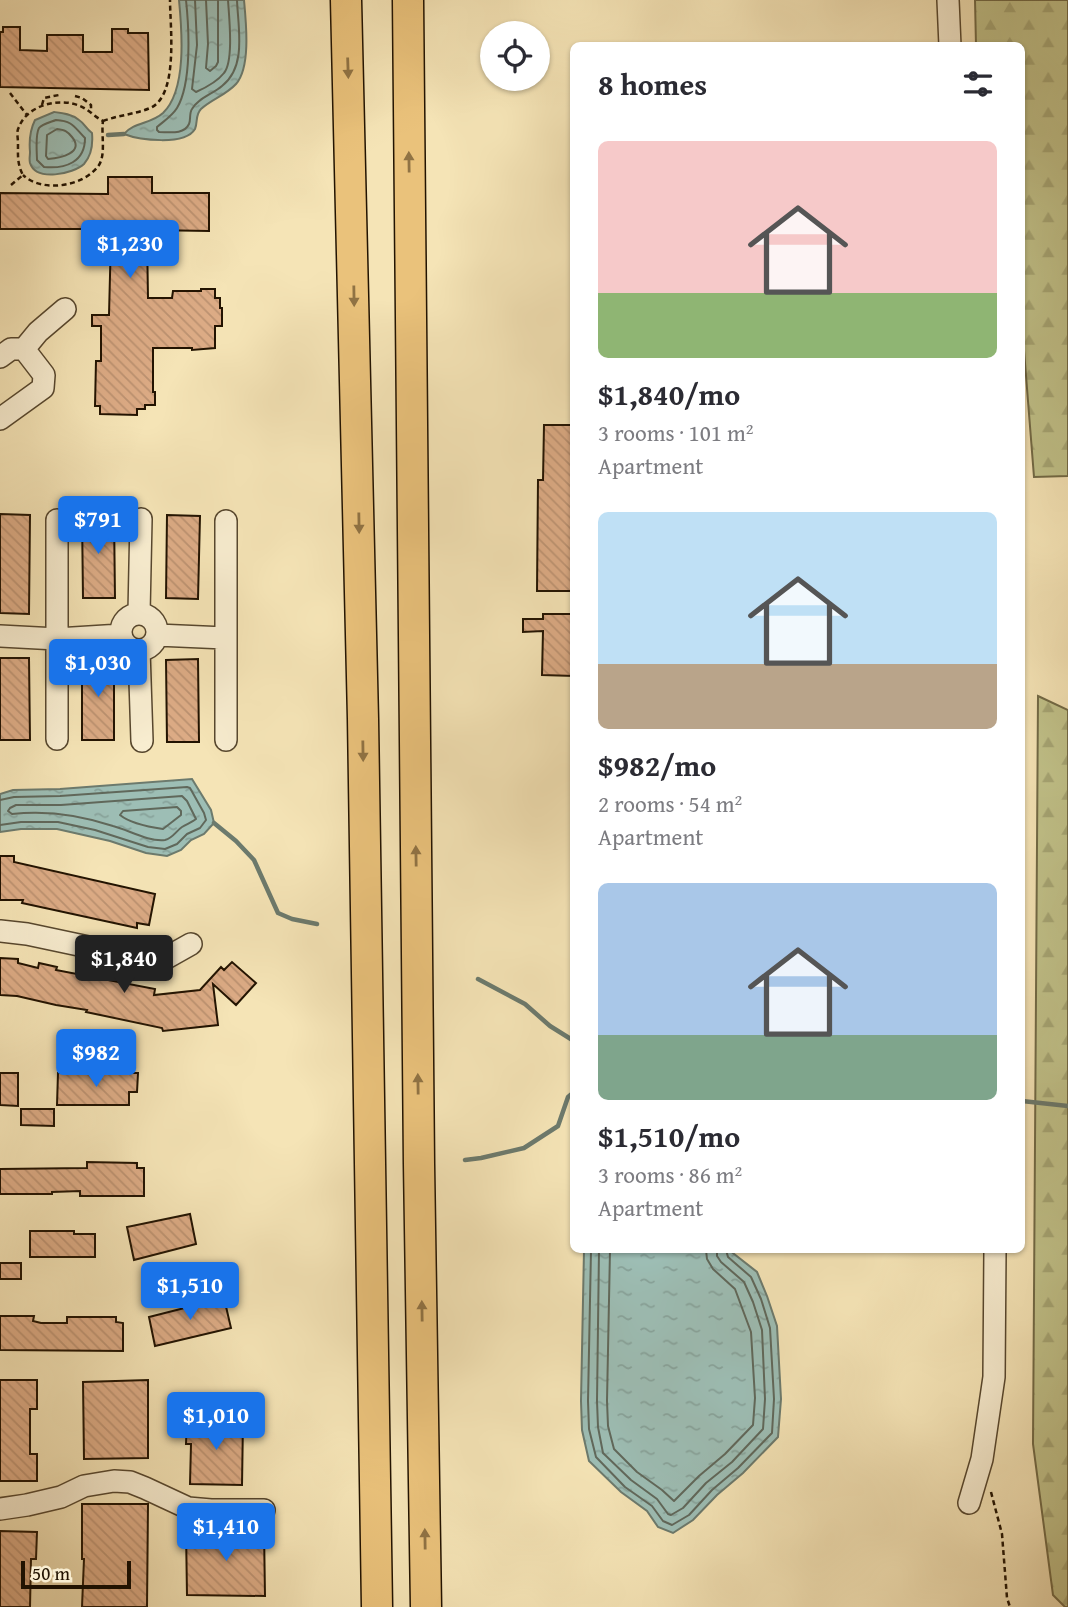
<!DOCTYPE html>
<meta charset="utf-8">
<style>
:root{--surface:#fff;--page:#f7f7f7;--text:#2b2b33;--muted:#7c7c81;--accent:#1a73e8}
body{margin:0;font-family:"Gentium Book Plus",serif;background:var(--page);color:var(--text);height:100vh;display:flex;flex-direction:column;font-size:26px;white-space:nowrap}
*{box-sizing:border-box;margin:0}
p{font-size:23px;color:var(--muted)}
.icon{flex:none;width:38px;height:38px;fill:none;stroke:currentColor;stroke-width:2;stroke-linecap:round;stroke-linejoin:round}
.map{position:relative;flex:1;overflow:hidden}
.drawer{position:absolute;left:570px;top:42px;width:455px;height:1211px;display:flex;flex-direction:column;background:var(--surface);border-radius:10px;box-shadow:0 2px 5px #0004}
.drawer>*{flex:none}
.fabs{position:absolute;left:480px;top:21px;display:grid;gap:14px}
.fabs a{display:grid;place-items:center;width:70px;height:70px;border-radius:50%;background:var(--surface);box-shadow:0 2px 5px #0004;font-size:35px}
.scale{position:absolute;left:21px;bottom:18px;width:110px;box-sizing:border-box;padding-left:7px;border:4px solid #221301;border-top:0;font-size:19px;line-height:24px;white-space:nowrap;color:#221301;-webkit-text-stroke:5px #f8edd0;paint-order:stroke}
.price{position:absolute;translate:-50% -60px;padding:0 16px;border-radius:7px;background:var(--accent);color:#fff;font-size:23px;line-height:46px;filter:drop-shadow(0 2px 4px #0008)}
.price::after{content:'';position:absolute;left:50%;top:42px;width:21px;height:16px;margin-left:-10px;background:inherit;clip-path:polygon(0 0,100% 0,50% 100%)}
.price.selected{background:#222;color:#fff}
ul{padding:0;list-style:none}
li{display:grid;align-content:center;gap:14px;height:371px;padding:0 28px}
li span{display:grid;place-items:center;height:217px;border-radius:10px;color:#555}
li>.icon{margin-inline-start:auto}
span .icon{width:126px;height:126px;fill:#fffc;stroke-width:1}
li b{font-size:30px}
h2{display:flex;justify-content:space-between;align-items:center;height:84px;padding:0 28px;font-size:30px}
.map>svg:first-child{display:block}
.forest{fill:url(#forest-firs);stroke:#726a46;stroke-width:2}
.water{fill:url(#water-ripples);stroke:#6c7a6d;stroke-width:2}
.lines{fill:none;stroke-linecap:round;stroke-linejoin:round}
.shore{stroke:#60685b;stroke-width:2}
.stream{stroke:#6c7a6d;stroke-width:4.5}
.building{fill:url(#building-back-hatch);stroke:#221301;stroke-width:2}
.minor-casing{stroke:#57472e;stroke-width:24}
.highway-casing{stroke:#221301;stroke-width:33}
.path{stroke:#221301;stroke-width:2.5;stroke-dasharray:5 3.5;stroke-linecap:butt}
.minor{stroke:#f8edd0;stroke-width:21}
.highway{stroke:#eac27b;stroke-width:30}
.oneway{fill:#907344}
</style>
<div class="map">
<svg width="1068" height="1607" viewBox="0 0 1068 1607">
<defs>
<pattern id="forest-firs" width="22" height="20" patternUnits="userSpaceOnUse" patternTransform="scale(1.75)"><rect width="22" height="20" fill="#c1c28a"/><path d="M5 1l3.5 6h-7zM16 11l3.5 6h-7z" fill="#a6a675"/></pattern>
<pattern id="water-ripples" width="26" height="14" patternUnits="userSpaceOnUse" patternTransform="scale(1.75)"><rect width="26" height="14" fill="#9dbeb5"/><path d="M2 4q2-2 4 0t4 0M15 11q2-2 4 0t4 0" fill="none" stroke="#87a29a"/></pattern>
<pattern id="building-back-hatch" width="6" height="6" patternUnits="userSpaceOnUse" patternTransform="scale(1.75)"><rect width="6" height="6" fill="#dcab85"/><path d="M-1 5l2 2M0 0l6 6M5-1l2 2" fill="none" stroke="#bc9271"/></pattern>
</defs>
<rect width="100%" height="100%" fill="#f5e4b6"/>
<filter id="stains"><feTurbulence type="fractalNoise" baseFrequency=".00286" numOctaves="4"/><feColorMatrix values="0 0 0 0 .2 0 0 0 0 .09 0 0 0 0 .02 0 0 0 .5 -.17"/></filter>
<radialGradient id="worn" r=".72"><stop offset=".6" stop-color="#630" stop-opacity="0"/><stop offset="1" stop-color="#630" stop-opacity=".3"/></radialGradient>
<path class="forest" d="M975 0H1068V476L1034 477 1022 325 1024 227 1022 218V46L976 45Z
M1038 696 1068 710V1607H1065L1053 1595 1033 1444Z"/>
<path class="water" d="M179 0H244C246 22 251 67 236 84 226 95 212 99 201 109 195 115 198 122 195 129 185 146 139 140 124 134 134 122 151 124 163 113 187 90 182 31 179 0Z
M54 112C62 113 72 114 79 120 84 123 86 129 92 133 93 144 92 155 84 164 73 174 36 182 30 163 29 159 30 156 30 152 29 141 30 130 35 120Z
M192 779 211 810 214 823 204 834 191 840 181 850 167 856 146 853 110 841 57 829H21L0 832V794L13 790 60 789Z
M584 1250H729L757 1272 767 1296 777 1326 781 1399 778 1437 743 1473 717 1495 693 1520 673 1533 658 1527 647 1511 621 1492 589 1461 582 1430 581 1401Z"/>
<g class="lines">
<path class="shore" d="M186 0C189 28 192 83 177 108 172 116 164 121 157 127V130L159 132C169 132 184 135 189 124 191 120 189 113 192 109 198 98 213 94 222 86 247 67 238 28 237 0
M195 0 197 45 192 89 196 92C205 88 217 82 224 73 234 61 229 16 228 0
M206 0 208 44 206 68 210 71 216 66 218 62V0
M56 120C73 121 74 127 85 138 85 162 66 169 44 167L37 160C37 153 35 135 39 128 42 124 51 122 56 120Z
M57 129C65 130 67 131 72 137 85 153 60 158 48 159L46 156 47 135Z
M182 796 187 801 196 819C192 822 187 824 182 827 176 831 173 838 165 840 148 842 129 830 113 826 80 815 47 810 12 814L8 811 10 808 16 805H61Z
M0 800 14 797 60 796 187 787 190 788 204 813 206 820 200 828 187 834 177 844 165 849 148 847 95 830 58 822H21L0 825
M177 807 181 811V815L163 829C149 827 131 824 120 815L123 811Z
M591 1250 588 1401 589 1429 596 1457 625 1487 652 1506 663 1521 672 1525 689 1515 712 1490 738 1468 772 1433 774 1399 770 1328 761 1299 751 1277 728 1257 726 1250
M599 1250 597 1401 598 1427 603 1453 631 1480 657 1499 668 1514 671 1515 683 1508 706 1483 732 1462 763 1429 765 1399 762 1330 753 1302 744 1282 721 1262 717 1256V1250
M610 1250 607 1401 608 1426 614 1449 637 1472 662 1490 674 1501 699 1476 725 1454 753 1425 755 1398 751 1332 735 1289 713 1269 707 1259 706 1250"/>
<path class="stream" d="M108 135 124 134
M214 823 236 841 254 860 278 913 292 919 317 924
M478 979 525 1004 550 1026 574 1041
M1022 1101 1068 1106
M465 1160 481 1158 524 1148 558 1126 568 1097 574 1092"/>
</g>
<path class="building" d="M3 27H20V50L47 51V35H83V52H112V29H128V33H148L149 90 0 87V32H3Z
M108 177H152V193H209V231L150 230V236H147L148 298H172L173 291H201V289H215V298H220V308H222V326H215V348L192 350V348H153V392H155V405H145V409H137V415L100 414V406H95L96 361H101V326H92V315H109L111 236H108V229H0V193L108 194Z
M544 425H574V591H537L538 480H543Z
M0 514 30 515 29 614 0 613Z
M82 515H114L115 598H83Z
M167 515 200 516 198 599 166 598Z
M543 614H574V676L542 675 543 631 523 632V619H543Z
M0 658H29L30 740H0Z
M82 658H114V740H82Z
M198 659 199 742H167L166 660Z
M0 856H14V862L155 894 149 925 137 923V928L22 903 23 900H0Z
M0 958 18 959V963L38 968 39 963 57 967 56 970 155 989 154 995 200 990 221 967 224 970 232 962 256 983 236 1005 213 984 218 1025 163 1031 162 1028 86 1012 87 1010 56 1005 17 996 0 995Z
M0 1073H18V1106L0 1105Z
M58 1073H138L137 1092H129V1105H57Z
M21 1109H54V1126L21 1125Z
M87 1162 137 1163V1168H144V1196H80V1191L52 1192V1194H0V1169L87 1168Z
M190 1214 196 1244 134 1260 127 1227Z
M30 1231H74V1234H95V1257H30Z
M0 1263H21V1279H0Z
M224 1298 231 1328 155 1346 149 1317Z
M0 1316H34L33 1321 41 1323H67V1317H116V1322L123 1323V1351L0 1350Z
M0 1380H37V1409H30V1454H37V1481H0Z
M148 1380V1458L84 1459 83 1382Z
M187 1419 243 1421 242 1485 190 1484 191 1444H186Z
M82 1504H148L147 1607H82L84 1559H82Z
M186 1530H264L265 1596 187 1595Z
M0 1531 37 1532 36 1559H31L30 1607H0Z"/>
<g class="lines">
<defs>
<path id="minor" d="M948 0 950 46
M24 349 38 332 65 309
M0 357 11 349H24L44 375 43 388 0 419
M57 520V739
M226 521V740
M139 613 141 519
M121 632a18 18 0 1 1 36 0a18 18 0 1 1-36 0Z
M157 635 225 638
M0 636 57 639 121 635
M139 650 142 741
M0 931 27 934 159 962 191 944
M969 1503 982 1459 994 1377 995 1250
M0 1509 27 1505 61 1497 84 1486 114 1481 130 1482 145 1488 188 1508 211 1510H264"/>
<path id="highway" d="M346 0 363 719 377 1607
M408 0 419 1164 426 1607"/>
</defs>
<use href="#minor" class="minor-casing"/>
<use href="#highway" class="highway-casing"/>
<path class="path" d="M10 93 27 115
M75 96 82 98 91 105V113
M42 105 44 98 59 95
M103 121C119 115 136 114 150 108 179 96 170 26 170 0
M11 185 23 175C17 164 18 155 18 143 18 137 16 132 19 127 27 105 60 97 80 106 88 109 95 117 103 121 101 134 106 154 99 165 84 187 42 193 23 175
M991 1492 1002 1534 1007 1598 1010 1607"/>
<use href="#minor" class="minor"/>
<use href="#highway" class="highway"/>
</g>
<defs><path id="oneway-solid" d="M-6-.8H1V-3.2L6.5 0L1 3.2V.8H-6Z" transform="scale(1.75)"/></defs>
<g class="oneway">
<use href="#oneway-solid" transform="translate(348 68) rotate(88)"/>
<use href="#oneway-solid" transform="translate(409 162) rotate(-91)"/>
<use href="#oneway-solid" transform="translate(354 296) rotate(89)"/>
<use href="#oneway-solid" transform="translate(359 523) rotate(89)"/>
<use href="#oneway-solid" transform="translate(363 751) rotate(89)"/>
<use href="#oneway-solid" transform="translate(416 856) rotate(-91)"/>
<use href="#oneway-solid" transform="translate(418 1084) rotate(-91)"/>
<use href="#oneway-solid" transform="translate(422 1311) rotate(-91)"/>
<use href="#oneway-solid" transform="translate(425 1539) rotate(-91)"/>
</g>
<rect width="100%" height="100%" filter="url(#stains)"/>
<rect width="100%" height="100%" fill="url(#worn)"/>
</svg>
<div class="fabs">
<a><svg class="icon" aria-label="locate" viewBox="0 0 24 24"><circle cx="12" cy="12" r="6"/><path d="M12 2v4M12 18v4M2 12h4M18 12h4"/></svg></a>
</div>
<div class="scale">50 m</div>
<b class="price" style="left:130px;top:280px">$1,230</b>
<b class="price" style="left:98px;top:556px">$791</b>
<b class="price" style="left:98px;top:699px">$1,030</b>
<b class="price selected" style="left:124px;top:995px">$1,840</b>
<b class="price" style="left:96px;top:1089px">$982</b>
<b class="price" style="left:190px;top:1322px">$1,510</b>
<b class="price" style="left:216px;top:1452px">$1,010</b>
<b class="price" style="left:226px;top:1563px">$1,410</b>
<section class="drawer">
<h2>8 homes<svg class="icon" aria-label="filters" viewBox="0 0 24 24"><path d="M4 7h16M4 17h16"/><circle cx="9" cy="7" r="2"/><circle cx="15" cy="17" r="2"/></svg></h2>
<ul>
<li><span style="background:linear-gradient(#f6c9c9 70%,#8fb573 0)"><svg class="icon" aria-label="home" viewBox="0 0 24 24"><path d="M3 11l9-7 9 7M6 9v11h12V9"/></svg></span><div><b>$1,840/mo</b><p>3 rooms · 101 m²</p><p>Apartment</p></div></li>
<li><span style="background:linear-gradient(#bfe0f5 70%,#b9a48a 0)"><svg class="icon" aria-label="home" viewBox="0 0 24 24"><path d="M3 11l9-7 9 7M6 9v11h12V9"/></svg></span><div><b>$982/mo</b><p>2 rooms · 54 m²</p><p>Apartment</p></div></li>
<li><span style="background:linear-gradient(#a9c7e8 70%,#7fa58c 0)"><svg class="icon" aria-label="home" viewBox="0 0 24 24"><path d="M3 11l9-7 9 7M6 9v11h12V9"/></svg></span><div><b>$1,510/mo</b><p>3 rooms · 86 m²</p><p>Apartment</p></div></li>
</ul>
</section>
</div>
